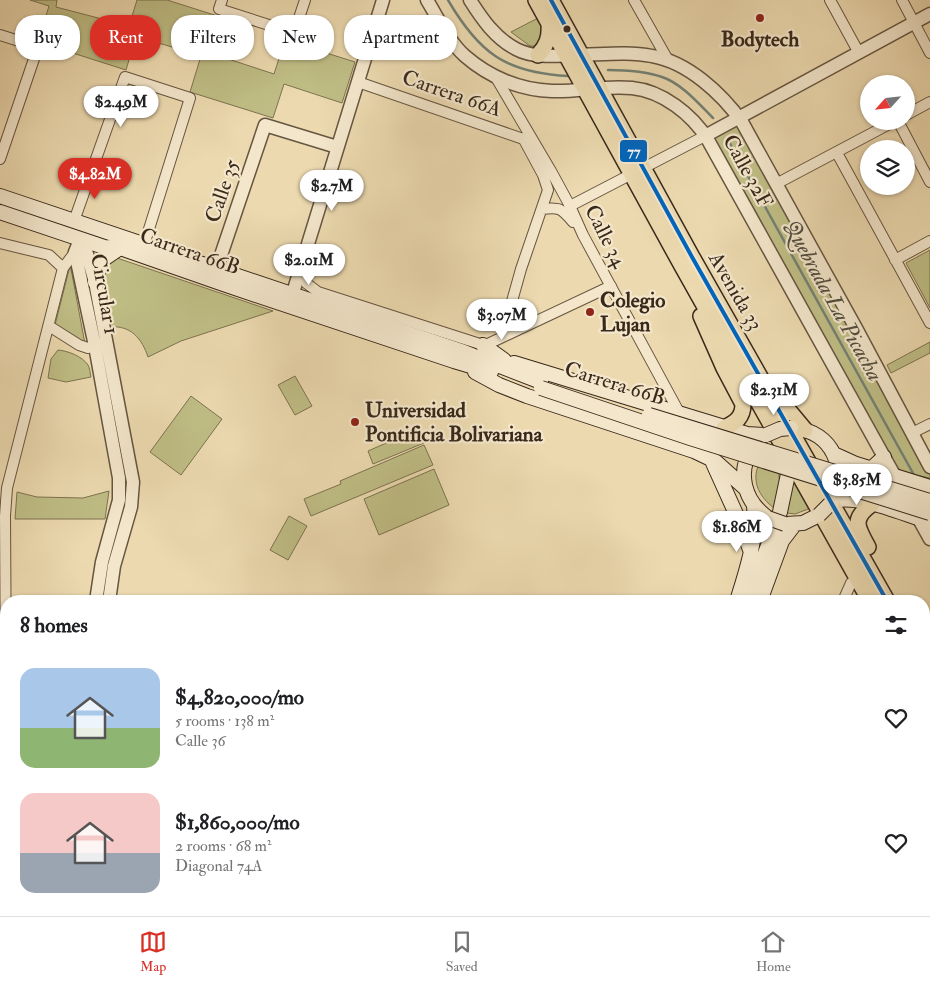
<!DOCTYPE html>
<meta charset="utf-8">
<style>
:root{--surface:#fff;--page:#f2f2f2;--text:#202124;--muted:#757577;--line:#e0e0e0;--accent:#d93025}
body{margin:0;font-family:"IM FELL Double Pica",serif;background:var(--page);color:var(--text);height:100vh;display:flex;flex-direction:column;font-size:19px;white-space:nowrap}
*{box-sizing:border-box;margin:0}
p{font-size:16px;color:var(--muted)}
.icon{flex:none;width:28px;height:28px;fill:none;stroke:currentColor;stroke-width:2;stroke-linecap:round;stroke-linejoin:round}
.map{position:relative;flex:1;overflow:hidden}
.details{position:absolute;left:0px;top:595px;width:930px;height:321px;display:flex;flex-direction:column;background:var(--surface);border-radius:20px 20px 0 0;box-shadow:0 1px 4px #0004}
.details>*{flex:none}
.hud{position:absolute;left:15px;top:15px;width:500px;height:45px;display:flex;gap:10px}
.needle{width:32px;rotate:243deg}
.controls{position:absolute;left:860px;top:75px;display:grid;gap:10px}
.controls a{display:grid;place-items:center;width:55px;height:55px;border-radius:50%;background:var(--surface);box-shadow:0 1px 4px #0004;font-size:25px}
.price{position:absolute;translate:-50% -42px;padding:0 11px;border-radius:18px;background:#fff;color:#222;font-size:16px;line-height:32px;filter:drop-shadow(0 1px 2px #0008)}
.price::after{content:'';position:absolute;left:50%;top:30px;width:15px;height:11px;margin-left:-8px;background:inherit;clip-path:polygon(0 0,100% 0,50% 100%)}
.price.current{background:var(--accent);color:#fff}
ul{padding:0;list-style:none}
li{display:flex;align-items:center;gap:15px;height:125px;padding:0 20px}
li span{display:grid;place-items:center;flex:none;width:140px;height:100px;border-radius:15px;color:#555}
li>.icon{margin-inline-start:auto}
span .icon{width:60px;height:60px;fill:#fffc;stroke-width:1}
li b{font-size:21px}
h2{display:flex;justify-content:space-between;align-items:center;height:60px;padding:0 20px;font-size:21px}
.pill{padding:0 18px;border-radius:20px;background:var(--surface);box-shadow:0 1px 4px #0004;font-size:18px;line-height:45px}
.pill.current{background:var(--accent);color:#fff}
.tab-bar{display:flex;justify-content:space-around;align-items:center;height:70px;border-top:1px solid var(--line);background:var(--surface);font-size:14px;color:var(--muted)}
.tab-bar a{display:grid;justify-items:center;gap:2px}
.tab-bar .current{color:var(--accent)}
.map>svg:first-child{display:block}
.green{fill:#bfbd85;stroke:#7c7350}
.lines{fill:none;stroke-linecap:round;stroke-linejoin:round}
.stream{stroke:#738074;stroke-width:2.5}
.minor-casing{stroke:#665540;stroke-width:12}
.tertiary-casing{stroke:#665540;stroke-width:15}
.secondary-casing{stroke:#39291b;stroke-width:16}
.primary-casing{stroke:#39291b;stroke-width:18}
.minor{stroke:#f3e6cb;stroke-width:10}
.tertiary{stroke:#f3e6cb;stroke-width:12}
.secondary{stroke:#f3e6cb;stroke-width:14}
.primary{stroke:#ecd9af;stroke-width:15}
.secondary-bridge-casing{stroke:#39291b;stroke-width:16;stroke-linecap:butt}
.secondary-bridge{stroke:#f3e6cb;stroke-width:14}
.bus-1-casing{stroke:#f3e6cb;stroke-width:8}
.bus-1{stroke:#0065bd;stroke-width:4}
.poi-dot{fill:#8f2418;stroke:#f3e6cb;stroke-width:2}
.bus-dot{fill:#39291b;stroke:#f3e6cb;stroke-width:2}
.labels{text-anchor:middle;stroke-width:4.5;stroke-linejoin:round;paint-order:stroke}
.poi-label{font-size:21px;font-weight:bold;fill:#39291b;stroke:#f3e6cb;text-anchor:start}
.street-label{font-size:21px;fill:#39291b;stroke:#f3e6cb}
.water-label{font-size:22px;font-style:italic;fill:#514d40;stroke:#f3e6cb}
.line-badge{stroke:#f3e6cb;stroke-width:2}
.badge-label{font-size:14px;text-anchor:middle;font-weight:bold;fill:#fff}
</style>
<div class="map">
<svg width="930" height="916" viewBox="0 0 930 916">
<rect width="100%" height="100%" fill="#ecd9af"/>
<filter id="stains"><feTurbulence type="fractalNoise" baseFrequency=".004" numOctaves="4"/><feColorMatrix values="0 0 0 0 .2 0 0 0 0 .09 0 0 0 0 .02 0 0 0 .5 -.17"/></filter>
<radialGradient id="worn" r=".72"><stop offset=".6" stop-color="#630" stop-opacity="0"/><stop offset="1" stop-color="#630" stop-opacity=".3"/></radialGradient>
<path class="green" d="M30 0H57L56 7 129 26 137 0H167L227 19 216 55 274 74 285 40 355 62 342 103 284 84 273 118 190 92 201 56 136 36 126 70 38 42 49 6Z
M538 18 544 33 537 46H530L511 32Z
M739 118 930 467V478L891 470 705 136Z
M930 250V308L906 263Z
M117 258 273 311 181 341 148 357C142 339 131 325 110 327L101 280 105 264Z
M70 266 72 274 85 344 55 325Z
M930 342V353L891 373 887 365Z
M58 350C68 351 82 356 88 365 90 368 90 373 91 377L66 382 48 378 51 359Z
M295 376 312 406 295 415 278 385Z
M191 396 222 419 181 475 150 452Z
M418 429 424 443 373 464 368 451Z
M424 445 433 465 311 516 304 499 341 484 340 481Z
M772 445C778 470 784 484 775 509 749 489 751 467 772 445Z
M434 469 449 505 379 535 364 499Z
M794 479 811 508 795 514 787 513Z
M109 491 105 519H15L17 492 37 497 83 498Z
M289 516 307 526 288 560 270 550Z"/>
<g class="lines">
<path class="stream" d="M448 0C479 53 506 73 568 76
M608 70C626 70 645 71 662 77 681 83 699 104 713 118
M728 140 914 475"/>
<defs>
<path id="minor" d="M222 0 219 9 294 33 305 0
M634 0 668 60
M830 0 859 53
M902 0 930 53
M0 35 38 47 0 159
M495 76 551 171 570 206 583 235 680 414
M358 82 529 141
M906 115 930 102
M898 121 930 182
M837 153 930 323
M776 184 895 121
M570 206 705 136
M542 209C560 207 561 208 573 222
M74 221 125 77 190 98 144 245
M0 243 49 255 63 268
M895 260 930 241
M300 269 306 283 318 292 483 345 490 343 611 286
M49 326 79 345 88 348 101 343
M502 337 521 269 548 190 543 175 523 138
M912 433 930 424
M843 601 851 583
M6 681 5 516 7 488 63 268 75 252
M924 847 930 858
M0 890 6 900
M112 910 118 916
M129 910 135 916
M0 914 1 916
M13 916 21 910
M36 916 44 910
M171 916 176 910
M184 916 189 910
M721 916 723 910
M798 916 800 910
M890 916 892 910"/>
<path id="tertiary" d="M427 0C438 18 449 42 465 56 489 77 520 90 552 91 578 92 605 85 632 88 662 91 692 114 708 140L898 482
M470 0C482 19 495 38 516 49 533 58 554 56 572 55 599 55 626 51 652 56 688 62 722 94 742 122L857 330 930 467
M705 136 930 14
M216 270 265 125 337 147
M292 296 383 0
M915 512 930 539
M96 601 102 562 119 500V478L95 346 75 252 77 247 83 240 95 282 133 482 131 507 114 566 109 601
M0 691H6
M0 701H6
M0 776 6 774
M261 910 270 916
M298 913 308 916
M494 916 511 910
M542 916 554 910"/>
<path id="secondary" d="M0 196 464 352 541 382
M0 212 104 247 120 248 226 285 454 361 491 372
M95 282 101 261 120 248
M483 345 504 360
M514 363 747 434 765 435
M475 372 499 385 527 396 694 451 715 461 745 488
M794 428C833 432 848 469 832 502
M753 447C736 472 744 501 768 518
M834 454 856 464 930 487
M713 463 741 525 752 555
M871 469 884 457
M833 501C860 494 902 514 930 522
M786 524 803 523 819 515
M737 601C747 569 757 540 754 506
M748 601 780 512 791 460
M760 601 782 541 795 524
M623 916 625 910
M640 916 642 910"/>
<path id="primary" d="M536 0 682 266 870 601
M551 0 692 257 887 601
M538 55C547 46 550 37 549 24
M701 316 724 368 743 404C743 417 736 423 724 428
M785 406 805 430
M868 547C857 527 851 519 872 504
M924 657 930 671
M924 697 930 708"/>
</defs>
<use href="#minor" class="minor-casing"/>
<use href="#tertiary" class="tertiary-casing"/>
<use href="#secondary" class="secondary-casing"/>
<use href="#primary" class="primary-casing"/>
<use href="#minor" class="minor"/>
<use href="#tertiary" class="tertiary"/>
<use href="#secondary" class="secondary"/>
<use href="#primary" class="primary"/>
<defs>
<path id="secondary-bridge" d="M541 388 690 438 930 513
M649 415 930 501
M766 435 780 429 791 428
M819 515 832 502
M768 518 785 524"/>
</defs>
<use href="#secondary-bridge" class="secondary-bridge-casing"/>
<use href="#secondary-bridge" class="secondary-bridge"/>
<defs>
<path id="bus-1" d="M551 0 692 257 887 601"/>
</defs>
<use href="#bus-1" class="bus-1-casing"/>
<use href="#bus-1" class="bus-1"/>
</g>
<g class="poi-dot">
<circle cx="760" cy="18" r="5"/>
<circle cx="590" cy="312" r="5"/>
<circle cx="355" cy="422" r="5"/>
</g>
<circle class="bus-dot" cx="567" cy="29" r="4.5"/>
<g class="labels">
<g class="poi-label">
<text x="760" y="46" text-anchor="middle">Bodytech</text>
<text x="600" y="307">Colegio<tspan x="600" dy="24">Lujan</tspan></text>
<text x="365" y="417">Universidad<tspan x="365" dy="24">Pontificia Bolivariana</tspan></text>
</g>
<g class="street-label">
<text transform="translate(452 93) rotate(19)" y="7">Carrera 66A</text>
<text transform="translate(748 171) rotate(61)" y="7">Calle 32F</text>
<text transform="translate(222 191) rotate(-71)" y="7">Calle 35</text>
<text transform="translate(606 236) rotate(63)" y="7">Calle 34</text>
<text transform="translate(190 251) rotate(19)" y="7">Carrera 66B</text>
<text transform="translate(736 291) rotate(60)" y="7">Avenida 33</text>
<text transform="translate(105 294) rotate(80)" y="7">Circular 1</text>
<text transform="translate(615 383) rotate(17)" y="7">Carrera 66B</text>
</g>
<g class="water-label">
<text transform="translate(834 300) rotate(61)" y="8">Quebrada La Picacha</text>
</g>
</g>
<rect class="line-badge" x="619" y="139" width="29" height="24" rx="5" fill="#0065bd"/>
<g class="badge-label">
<text x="634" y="156">77</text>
</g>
<rect width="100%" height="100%" filter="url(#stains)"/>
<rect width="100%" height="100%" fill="url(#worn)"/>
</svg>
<div class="controls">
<a><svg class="needle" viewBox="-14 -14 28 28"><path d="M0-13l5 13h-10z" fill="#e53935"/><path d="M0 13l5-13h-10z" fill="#757577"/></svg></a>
<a><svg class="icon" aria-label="layers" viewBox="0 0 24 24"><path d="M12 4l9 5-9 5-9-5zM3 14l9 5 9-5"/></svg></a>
</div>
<b class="price" style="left:121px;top:128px">$2.49M</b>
<b class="price current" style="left:95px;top:200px">$4.82M</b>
<b class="price" style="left:332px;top:212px">$2.7M</b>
<b class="price" style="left:309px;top:286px">$2.01M</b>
<b class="price" style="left:502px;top:341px">$3.07M</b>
<b class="price" style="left:774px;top:416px">$2.31M</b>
<b class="price" style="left:857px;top:506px">$3.85M</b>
<b class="price" style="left:737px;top:553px">$1.86M</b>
<div class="hud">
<a class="pill">Buy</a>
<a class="pill current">Rent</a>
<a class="pill">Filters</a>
<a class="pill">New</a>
<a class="pill">Apartment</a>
</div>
<section class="details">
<h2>8 homes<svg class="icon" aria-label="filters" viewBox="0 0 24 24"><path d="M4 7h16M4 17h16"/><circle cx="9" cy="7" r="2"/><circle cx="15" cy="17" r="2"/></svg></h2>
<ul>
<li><span style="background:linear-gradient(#a9c7e8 60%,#8fb573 0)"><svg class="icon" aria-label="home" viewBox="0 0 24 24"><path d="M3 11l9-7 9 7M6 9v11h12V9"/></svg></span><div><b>$4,820,000/mo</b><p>5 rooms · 138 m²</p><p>Calle 36</p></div><svg class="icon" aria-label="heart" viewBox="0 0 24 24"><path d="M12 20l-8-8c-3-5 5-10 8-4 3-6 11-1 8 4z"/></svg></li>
<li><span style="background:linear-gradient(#f6c9c9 60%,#9aa5b1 0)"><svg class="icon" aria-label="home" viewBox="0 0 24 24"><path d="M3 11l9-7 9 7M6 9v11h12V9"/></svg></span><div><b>$1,860,000/mo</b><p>2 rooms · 68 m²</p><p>Diagonal 74A</p></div><svg class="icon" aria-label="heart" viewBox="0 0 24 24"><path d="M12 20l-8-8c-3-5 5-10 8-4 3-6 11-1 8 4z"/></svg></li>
</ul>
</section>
</div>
<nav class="tab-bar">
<a class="current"><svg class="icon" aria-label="map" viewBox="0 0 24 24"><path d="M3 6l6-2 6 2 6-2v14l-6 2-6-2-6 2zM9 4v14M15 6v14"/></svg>Map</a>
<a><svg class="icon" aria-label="saved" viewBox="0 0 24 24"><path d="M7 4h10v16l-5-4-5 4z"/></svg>Saved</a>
<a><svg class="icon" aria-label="home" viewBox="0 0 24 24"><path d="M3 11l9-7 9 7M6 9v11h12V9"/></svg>Home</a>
</nav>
